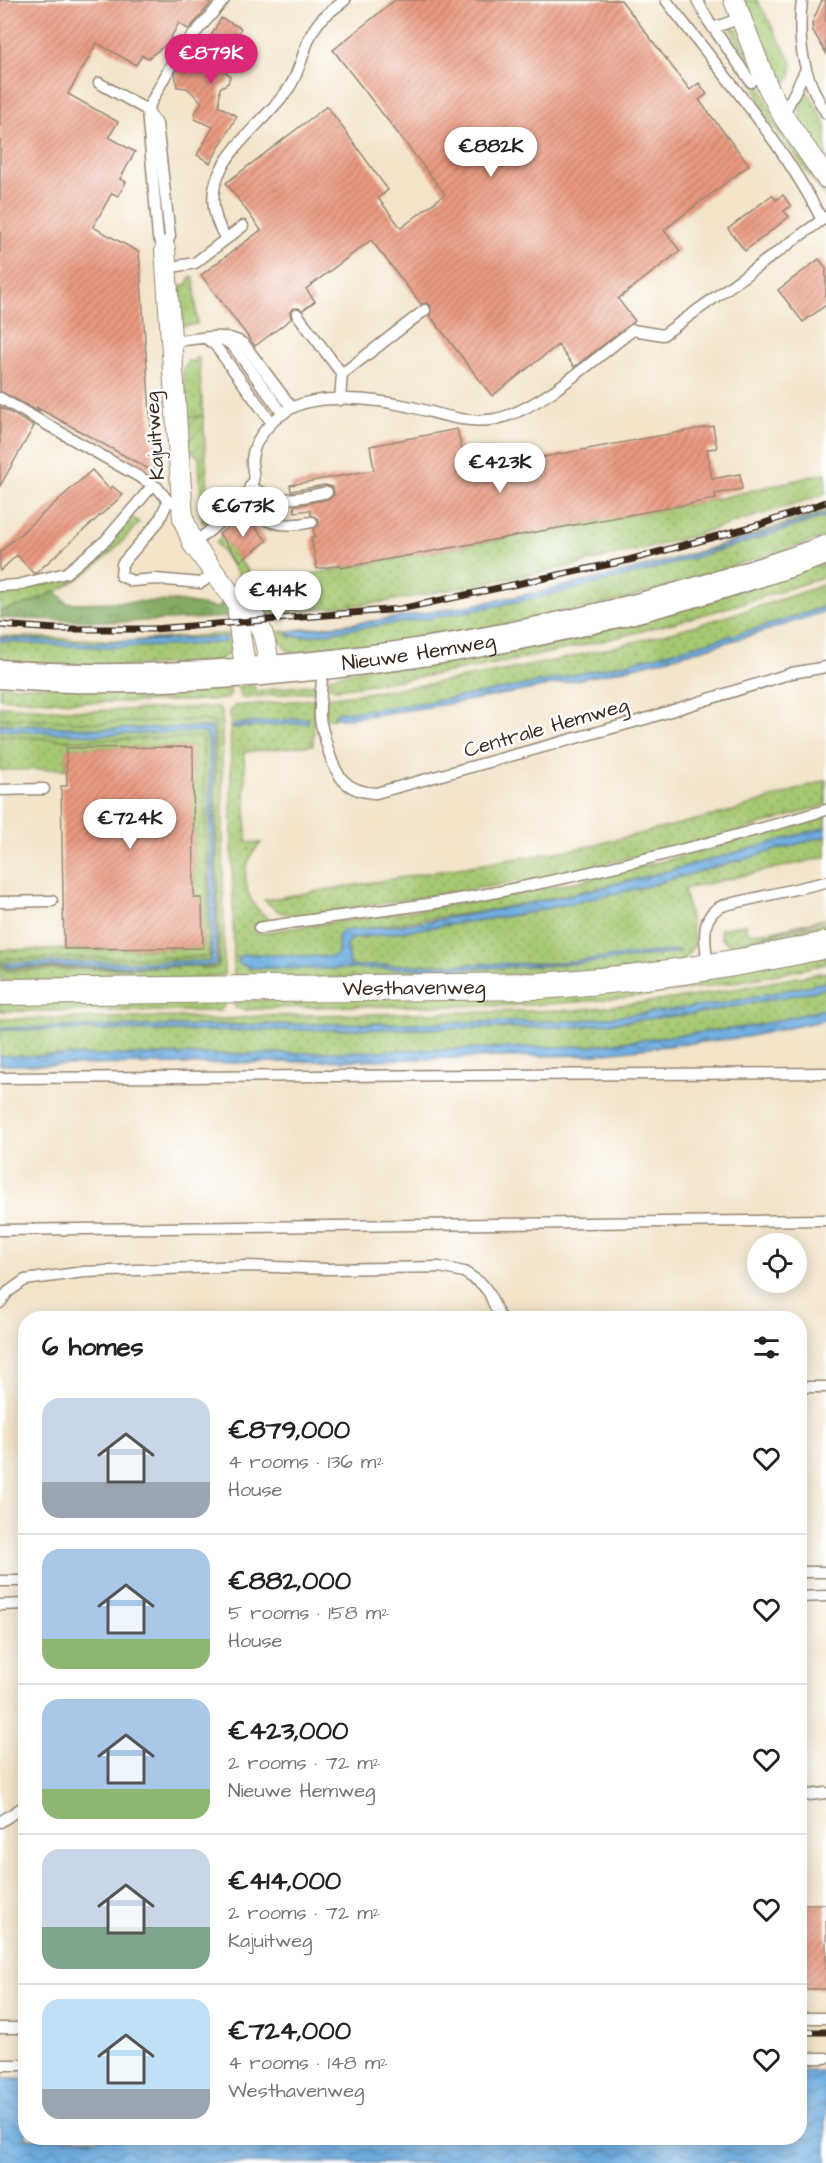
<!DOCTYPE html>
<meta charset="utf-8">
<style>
:root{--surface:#fff;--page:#f6f6f6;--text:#222;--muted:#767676;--line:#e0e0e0;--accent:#db2777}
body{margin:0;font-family:"Architects Daughter",sans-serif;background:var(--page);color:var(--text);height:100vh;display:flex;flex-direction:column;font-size:22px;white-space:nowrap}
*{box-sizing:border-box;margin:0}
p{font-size:20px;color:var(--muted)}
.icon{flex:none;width:33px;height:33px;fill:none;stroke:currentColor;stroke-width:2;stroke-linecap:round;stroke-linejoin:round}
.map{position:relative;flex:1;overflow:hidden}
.sheet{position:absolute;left:18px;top:1311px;width:789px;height:834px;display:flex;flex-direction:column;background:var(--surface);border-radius:24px;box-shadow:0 3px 15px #0003}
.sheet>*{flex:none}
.fabs{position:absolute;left:747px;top:1233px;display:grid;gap:12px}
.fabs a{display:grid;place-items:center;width:60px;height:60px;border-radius:50%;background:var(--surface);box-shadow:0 3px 15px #0003;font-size:30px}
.price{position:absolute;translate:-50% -51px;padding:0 14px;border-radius:21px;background:#fff;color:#222;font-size:20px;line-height:39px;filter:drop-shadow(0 2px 3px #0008)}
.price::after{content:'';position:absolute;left:50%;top:36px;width:18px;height:14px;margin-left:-9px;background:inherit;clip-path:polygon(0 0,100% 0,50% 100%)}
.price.selected{background:var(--accent);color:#fff}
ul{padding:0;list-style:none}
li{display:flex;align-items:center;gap:18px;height:150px;padding:0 24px}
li+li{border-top:2px solid var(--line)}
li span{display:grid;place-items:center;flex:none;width:168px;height:120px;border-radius:18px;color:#555}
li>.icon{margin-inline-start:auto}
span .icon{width:72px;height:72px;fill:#fffc;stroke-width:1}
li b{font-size:26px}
h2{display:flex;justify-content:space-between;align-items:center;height:72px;padding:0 24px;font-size:26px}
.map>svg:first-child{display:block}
.grass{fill:url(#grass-dots);stroke:#707948;stroke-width:1.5}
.forest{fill:url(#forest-crowns);stroke:#606b40;stroke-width:1.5}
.wetland{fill:url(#wetland-marsh);stroke:#707948;stroke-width:1.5}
.garden{fill:url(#garden-furrows);stroke:#707948;stroke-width:1.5}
.water{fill:url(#water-waves);stroke:#556c80;stroke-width:1.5}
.building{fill:url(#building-hatch)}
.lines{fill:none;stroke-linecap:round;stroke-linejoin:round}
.service-casing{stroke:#978774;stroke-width:13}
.minor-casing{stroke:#978774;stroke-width:22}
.tertiary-casing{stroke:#978774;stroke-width:28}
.secondary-casing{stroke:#978774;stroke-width:31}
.service{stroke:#fff;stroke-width:10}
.minor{stroke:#fff;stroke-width:20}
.tertiary{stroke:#fff;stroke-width:26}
.secondary{stroke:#fff;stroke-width:28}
.rail-casing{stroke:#3b2a1e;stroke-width:7}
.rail{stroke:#fff;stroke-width:4.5;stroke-dasharray:14;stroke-linecap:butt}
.labels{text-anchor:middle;stroke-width:5;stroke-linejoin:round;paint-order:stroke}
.street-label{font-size:21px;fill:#3b2a1e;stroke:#fff}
</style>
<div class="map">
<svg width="826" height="2163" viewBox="0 0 826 2163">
<defs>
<pattern id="grass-dots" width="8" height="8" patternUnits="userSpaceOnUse" patternTransform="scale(1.5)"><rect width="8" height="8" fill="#a5c871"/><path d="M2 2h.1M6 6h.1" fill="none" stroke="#88a35c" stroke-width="1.8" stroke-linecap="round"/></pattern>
<pattern id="forest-crowns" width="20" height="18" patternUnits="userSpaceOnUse" patternTransform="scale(1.5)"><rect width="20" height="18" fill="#84ac63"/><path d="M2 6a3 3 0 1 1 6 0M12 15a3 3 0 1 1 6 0" fill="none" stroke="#6d8c51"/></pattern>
<pattern id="wetland-marsh" width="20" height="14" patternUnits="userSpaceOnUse" patternTransform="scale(1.5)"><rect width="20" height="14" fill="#a5c871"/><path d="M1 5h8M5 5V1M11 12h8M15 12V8" fill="none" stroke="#88a35c"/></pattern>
<pattern id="garden-furrows" width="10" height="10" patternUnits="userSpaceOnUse" patternTransform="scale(1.5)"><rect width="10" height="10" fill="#a5c871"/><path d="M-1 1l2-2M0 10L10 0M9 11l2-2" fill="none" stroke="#88a35c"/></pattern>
<pattern id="water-waves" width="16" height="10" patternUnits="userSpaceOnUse" patternTransform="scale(1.5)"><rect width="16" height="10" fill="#6fafe2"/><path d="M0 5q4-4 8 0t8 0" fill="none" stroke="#5c8fb7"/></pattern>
<pattern id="building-hatch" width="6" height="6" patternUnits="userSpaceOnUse" patternTransform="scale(1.5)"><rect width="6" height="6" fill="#ea997f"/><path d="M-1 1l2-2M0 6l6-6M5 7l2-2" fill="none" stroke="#bf7d67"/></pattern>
</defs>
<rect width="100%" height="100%" fill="#fff"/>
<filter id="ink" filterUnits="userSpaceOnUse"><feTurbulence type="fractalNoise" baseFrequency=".0167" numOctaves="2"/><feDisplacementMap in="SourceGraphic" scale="12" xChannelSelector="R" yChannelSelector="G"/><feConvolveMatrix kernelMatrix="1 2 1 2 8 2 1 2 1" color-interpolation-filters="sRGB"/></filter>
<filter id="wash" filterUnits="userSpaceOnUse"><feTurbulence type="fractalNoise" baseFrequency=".008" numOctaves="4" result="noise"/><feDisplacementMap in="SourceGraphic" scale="24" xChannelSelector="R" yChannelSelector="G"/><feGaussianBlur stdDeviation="1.35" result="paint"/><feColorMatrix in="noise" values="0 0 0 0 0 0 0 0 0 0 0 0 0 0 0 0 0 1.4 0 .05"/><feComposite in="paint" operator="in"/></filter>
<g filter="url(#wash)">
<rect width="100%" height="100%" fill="#f3e4ca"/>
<path class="grass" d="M743 0H757L792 63 791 75 785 84H774Z
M731 27 738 29 775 122 826 190 825 196 767 118Z
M807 90 826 125V165C810 141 788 119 807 90Z
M194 277 197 324 184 326C176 318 175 294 182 286L187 285 189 278Z
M195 358H199L203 416 186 417 183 369 188 361H194Z
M826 473V494L682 539 559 569 384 602 259 615 248 601 246 584 216 543 221 536 258 584 716 499Z
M826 509V513C651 571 475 614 291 631L288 635 290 637C475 615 649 578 826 516V537L623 600 439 638 298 655 287 650 273 633C316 626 360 624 404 617 547 595 691 559 826 509Z
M132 517 139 522C108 562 51 605 0 611V591L23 590 45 582 48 585C79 570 112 546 132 517Z
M826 563V576C666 631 503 668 335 689L330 687 329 677Z
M826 584V606C673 659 497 700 336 713V718L325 719V698C495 679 664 641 826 584Z
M235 633 232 651 218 661 114 667 0 662V636L128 641Z
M316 684 317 691 242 698 237 686H254L255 691Z
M0 686 230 688V696L226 699C151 703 76 704 0 698Z
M315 699 313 745 244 752 247 842 261 843C236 868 243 903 272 921L253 925 255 934C361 917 469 905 575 882 659 864 743 840 826 815V827C721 858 616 886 508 907 453 918 392 919 338 937V953L333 957 247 954 250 968 549 966 680 952 679 950 552 963 350 966 347 945 351 939 522 914 644 887 826 836V857L684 889 695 944 681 964 621 972 282 979 234 976 230 711 234 706Z
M0 706 87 711 218 707 222 712 224 975 183 980 3 981 0 979V950L203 948 202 899 194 898 192 747 67 748 66 769 0 770V735L71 740 203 737 210 957 6 959 1 965 7 971 196 966 211 969 219 966 215 723 203 720 99 723 0 718Z
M826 780V805L734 833 549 877 302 916 279 912 264 900 586 847 736 810Z
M826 919 739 942 826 923V936L744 954 722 939 720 929 746 924V931L749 933 772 931Z
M826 954V964C727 986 627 1001 525 1005 432 1008 338 1003 244 1010L235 1008 234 1002Z
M826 972V982C746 1006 659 1014 576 1021L0 1028V1019L185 1017 214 1020 262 1016 577 1010 690 997Z
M826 988V1009L753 1026 590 1046 251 1054 0 1056V1030L204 1031 574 1027 700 1013Z
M0 1001 224 1002 225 1004 220 1011H0Z"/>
<path class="forest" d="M56 591 67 603 176 601 219 608 223 600 233 617 124 622 0 618V611L29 603Z"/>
<path class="wetland" d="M0 718 99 723 203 720 215 723 219 967 211 969 196 966 3 969 2 962 6 959 209 957 203 737 71 740 0 735V730L97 735 201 732 207 734 209 748 211 961 6 963V967L214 966 218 962 212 727 118 729 0 724Z"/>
<path class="garden" d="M203 416 210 522 202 523 199 458 188 447 186 417Z"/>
<path class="water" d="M826 513V516C670 569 510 611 346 630 333 632 297 640 288 635L291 631C474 612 651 572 826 513Z
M826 606V611C669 665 507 699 342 719L335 717 336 713C444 703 550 682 655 656 712 641 770 626 826 606Z
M227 637 226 642C151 649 75 649 0 641V638L93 643Z
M308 718V723L231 728 236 724Z
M0 724 103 729 212 727 216 965 5 967V963L211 961 209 748 207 734 201 732 97 735 0 730Z
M826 827V836L644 887 522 914 351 939 347 945 350 966 552 963 679 950 680 952C538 973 393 969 250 968L238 963 239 956 247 954 333 957 338 953V937L341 931C506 917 668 873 826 827Z
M826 982V988L820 990 700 1013 574 1027 204 1031 0 1030V1028L576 1021 719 1004Z
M826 1009V1020L746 1037 588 1055 191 1064 0 1065V1056L251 1054 590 1046 753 1026Z
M800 2071H826V2163H0V2078H25L26 2138H800Z"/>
<g id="blocks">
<path class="building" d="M0 0H205L211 3 191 27 188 29 179 23 167 44 148 58 142 55 136 65 97 43 68 94 118 122 109 137 135 152 120 179 126 182 118 196 112 193 93 227 139 252 154 472 36 407 40 412 0 391Z
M395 0H621L690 90 699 83 707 94 699 100 749 165 664 230 680 251 618 299 635 321 574 367 558 345 492 396 430 316 431 306 427 303 421 304 371 240 306 289 315 301 303 310 293 308 290 312 291 319 255 346 201 275 261 230 226 183 327 106 388 190 378 198 401 228 445 194 333 50Z
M822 0H826V53L813 31 812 23Z
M221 18 241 28 239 32 244 43 232 45 220 67 230 76 228 83 220 88 219 106 237 116 210 163 197 155 213 127 195 119V113L202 102 187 88 177 87 175 73 184 58 221 46 209 40Z
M772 195 776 200 783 195 791 206 784 211 789 217 745 251 728 229Z
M819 259 826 268V305L803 322 778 290Z
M0 407 34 426 0 486Z
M713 426 717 448 707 449 712 479 740 474 742 489 715 494 716 499 341 568 340 565 317 569 311 537H315L313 529 319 525V520L311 515 310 510 295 512 294 506 329 499 334 495 333 487 325 485 291 491 290 485 374 470 370 446 457 429 467 471Z
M92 470 109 489 112 486 123 495 36 573H33L17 555 0 571V552Z
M244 515 267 541 240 561 219 534Z
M193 747 194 898H202L203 948 64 949 61 786H67L66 748Z
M800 1904H826V1989H800Z"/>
</g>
</g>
<g filter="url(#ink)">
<use href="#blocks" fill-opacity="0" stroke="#978774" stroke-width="1.5"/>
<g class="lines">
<defs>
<path id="service" d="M666 0C720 71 782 141 822 220
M697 0 709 22 751 82
M802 0C797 42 803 77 826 113
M713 28 741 18
M99 83 147 110 157 124 170 236 165 249
M783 116 805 71
M226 239C184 172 256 135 289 88 303 67 304 39 320 21 327 13 337 7 345 0
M165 249 158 237 147 110 177 54 224 0
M166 268 195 263 243 226
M297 314 342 374 340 400
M206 338 215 345 272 423
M221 338 233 346 283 414
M171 342C194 340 224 330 244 344L292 408
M342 374 425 310
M0 398 157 487 168 501 182 503
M250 486C278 505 295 499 327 492
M168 501 159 521 122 564 121 576 132 581 155 579 201 583 215 573
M239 501C267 523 276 529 312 522
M193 544C209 532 247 501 253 481 255 475 251 466 252 459 254 437 275 416 294 407 321 394 372 399 402 405 434 411 462 425 496 419 539 410 597 357 633 330L663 335 826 217
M0 586 17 585 66 573 106 540 153 485
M322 666C323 684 319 700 320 718 321 727 325 737 327 746 335 774 344 792 376 793L645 719 792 673 826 667
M0 790 44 789
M0 902 52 901
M259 928C331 915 404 910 476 896 595 874 710 844 826 810
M708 968C706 945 697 914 725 905L826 882
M0 1078 826 1073
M0 1230 826 1220
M0 1303 8 1292 25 1280 84 1272 246 1266 329 1269 439 1267 464 1272 482 1284 489 1293 500 1318
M800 1387H826
M800 1572H826
M0 1581H26
M800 1597 826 1596
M0 1605 26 1604
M800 1796 826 1793
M0 1822 26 1805
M800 2018H826
M0 2028H26
M800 2058H826
M0 2065H26"/>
<path id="minor" d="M734 0 767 85 783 116 826 178
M165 249 183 518 193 544 238 604C263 615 267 646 269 670
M238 604C236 619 244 655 246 673"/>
<g id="tertiary">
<path id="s1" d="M0 992 538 986C636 980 731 966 826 945"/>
</g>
<g id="secondary">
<path id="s2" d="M0 674C91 682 181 678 272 670 461 654 647 614 826 550"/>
</g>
</defs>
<use href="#service" class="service-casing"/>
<use href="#minor" class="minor-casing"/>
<use href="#tertiary" class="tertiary-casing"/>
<use href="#secondary" class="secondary-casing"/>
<use href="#service" class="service"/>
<use href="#minor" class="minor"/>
<use href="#tertiary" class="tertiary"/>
<use href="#secondary" class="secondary"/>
<defs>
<path id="rail" d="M0 625 56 629H154L400 609 629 560 762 524 826 502
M800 2032H826"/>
</defs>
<use href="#rail" class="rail-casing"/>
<use href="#rail" class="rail"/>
</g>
</g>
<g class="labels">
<g class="street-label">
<text transform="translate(154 436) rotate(-94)" y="7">Kajuitweg</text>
<text dy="7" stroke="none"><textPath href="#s2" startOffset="420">Nieuwe Hemweg</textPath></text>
<text transform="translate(546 727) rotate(-16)" y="7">Centrale Hemweg</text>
<text dy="7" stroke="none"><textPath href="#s1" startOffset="414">Westhavenweg</textPath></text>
</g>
</g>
</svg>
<div class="fabs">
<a><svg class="icon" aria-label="locate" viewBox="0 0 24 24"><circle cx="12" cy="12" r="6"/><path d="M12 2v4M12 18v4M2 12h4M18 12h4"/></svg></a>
</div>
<b class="price selected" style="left:211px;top:85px">€879K</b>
<b class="price" style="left:491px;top:178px">€882K</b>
<b class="price" style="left:500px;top:494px">€423K</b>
<b class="price" style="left:243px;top:538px">€673K</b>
<b class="price" style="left:278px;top:622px">€414K</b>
<b class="price" style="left:130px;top:850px">€724K</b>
<section class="sheet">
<h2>6 homes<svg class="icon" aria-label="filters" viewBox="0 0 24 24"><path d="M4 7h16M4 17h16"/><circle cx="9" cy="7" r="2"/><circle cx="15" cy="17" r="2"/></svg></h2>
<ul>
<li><span style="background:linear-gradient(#c9d6e8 70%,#9aa5b1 0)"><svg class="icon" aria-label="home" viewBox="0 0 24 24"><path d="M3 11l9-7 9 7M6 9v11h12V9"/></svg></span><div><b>€879,000</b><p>4 rooms · 136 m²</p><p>House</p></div><svg class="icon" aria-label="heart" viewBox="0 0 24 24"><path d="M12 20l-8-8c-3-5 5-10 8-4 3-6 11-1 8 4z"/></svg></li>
<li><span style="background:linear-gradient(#a9c7e8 75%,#8fb573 0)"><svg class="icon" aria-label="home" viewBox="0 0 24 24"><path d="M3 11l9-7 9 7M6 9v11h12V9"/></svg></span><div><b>€882,000</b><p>5 rooms · 158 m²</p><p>House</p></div><svg class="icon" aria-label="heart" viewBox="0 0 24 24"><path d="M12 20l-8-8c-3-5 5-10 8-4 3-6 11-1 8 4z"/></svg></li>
<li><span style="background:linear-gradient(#a9c7e8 75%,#8fb573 0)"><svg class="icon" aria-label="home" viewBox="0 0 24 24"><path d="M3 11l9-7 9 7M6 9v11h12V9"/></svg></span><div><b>€423,000</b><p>2 rooms · 72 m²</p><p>Nieuwe Hemweg</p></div><svg class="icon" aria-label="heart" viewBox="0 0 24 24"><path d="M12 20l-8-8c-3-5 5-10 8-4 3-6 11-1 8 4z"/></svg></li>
<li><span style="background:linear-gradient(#c9d6e8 65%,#7fa58c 0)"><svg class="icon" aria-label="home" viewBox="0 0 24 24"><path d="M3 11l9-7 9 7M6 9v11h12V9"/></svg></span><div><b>€414,000</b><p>2 rooms · 72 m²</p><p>Kajuitweg</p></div><svg class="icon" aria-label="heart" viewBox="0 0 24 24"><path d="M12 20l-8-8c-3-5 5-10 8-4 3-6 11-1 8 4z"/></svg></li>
<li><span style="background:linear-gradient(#bfe0f5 75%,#9aa5b1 0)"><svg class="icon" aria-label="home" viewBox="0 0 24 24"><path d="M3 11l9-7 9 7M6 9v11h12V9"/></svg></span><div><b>€724,000</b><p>4 rooms · 148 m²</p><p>Westhavenweg</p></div><svg class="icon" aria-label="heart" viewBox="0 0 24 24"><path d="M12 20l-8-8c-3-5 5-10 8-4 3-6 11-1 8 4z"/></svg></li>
</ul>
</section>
</div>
